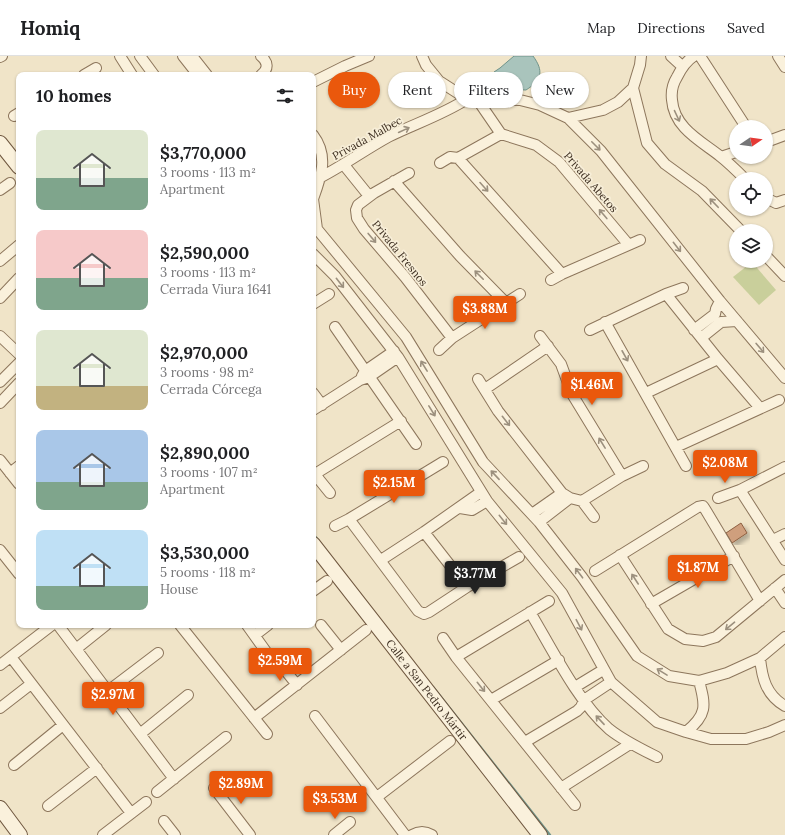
<!DOCTYPE html>
<meta charset="utf-8">
<style>
:root{--surface:#fff;--page:#f6f6f6;--text:#202124;--muted:#757577;--line:#e0e0e0;--accent:#ea580c}
body{margin:0;font-family:Lora,serif;background:var(--page);color:var(--text);height:100vh;display:flex;flex-direction:column;font-size:15px;white-space:nowrap}
*{box-sizing:border-box;margin:0}
p{font-size:13px;color:var(--muted)}
.icon{flex:none;width:22px;height:22px;fill:none;stroke:currentColor;stroke-width:2;stroke-linecap:round;stroke-linejoin:round}
.map{position:relative;flex:1;overflow:hidden}
.drawer{position:absolute;left:16px;top:16px;width:300px;height:556px;display:flex;flex-direction:column;background:var(--surface);border-radius:8px;box-shadow:0 1px 3px #0004}
.drawer>*{flex:none}
.hud{position:absolute;left:328px;top:16px;width:380px;height:36px;display:flex;gap:8px}
.needle{width:26px;rotate:77deg}
.fabs{position:absolute;left:729px;top:64px;display:grid;gap:8px}
.fabs a{display:grid;place-items:center;width:44px;height:44px;border-radius:50%;background:var(--surface);box-shadow:0 1px 3px #0004;font-size:20px}
.price{position:absolute;translate:-50% -34px;padding:0 9px;border-radius:4px;background:var(--accent);color:#fff;font-size:13px;line-height:26px;filter:drop-shadow(0 1px 2px #0008)}
.price::after{content:'';position:absolute;left:50%;top:24px;width:12px;height:9px;margin-left:-6px;background:inherit;clip-path:polygon(0 0,100% 0,50% 100%)}
.price.selected{background:#222;color:#fff}
ul{padding:0;list-style:none}
li{display:flex;align-items:center;gap:12px;height:100px;padding:0 20px}
li span{display:grid;place-items:center;flex:none;width:112px;height:80px;border-radius:8px;color:#555}
li>.icon{margin-inline-start:auto}
span .icon{width:48px;height:48px;fill:#fffc;stroke-width:1}
li b{font-size:17px}
h2{display:flex;justify-content:space-between;align-items:center;height:48px;padding:0 20px;font-size:17px}
.pill{padding:0 14px;border-radius:18px;background:var(--surface);box-shadow:0 1px 3px #0004;font-size:14px;line-height:36px}
.pill.selected{background:var(--accent);color:#fff}
header{display:flex;align-items:center;gap:24px;box-sizing:border-box;height:56px;padding:0 20px;background:var(--surface);border-bottom:1px solid var(--line)}
header strong{font-size:19px}
nav{display:flex;gap:22px;margin-inline-start:auto;font-size:14px}
.map>svg:first-child{display:block}
.green{fill:#c9cf9b}
.water{fill:#a9c4bc;stroke:#6f938a}
.lines{fill:none;stroke-linecap:round;stroke-linejoin:round}
.stream{stroke:#6f938a;stroke-width:2.5}
.building{fill:#cf9f7d;stroke:#8d5f41;filter:url(#shadow)}
.street-casing{stroke:#8d765c;stroke-width:12}
.secondary-casing{stroke:#6f573f;stroke-width:16}
.street{stroke:#faf1dc;stroke-width:10}
.secondary{stroke:#faf1dc;stroke-width:14}
.oneway{stroke:#9c907e}
.labels{text-anchor:middle;stroke-width:3.5;stroke-linejoin:round;paint-order:stroke}
.street-label{font-size:11px;fill:#3d2e20;stroke:#f7eed8}
</style>
<header>
<strong>Homiq</strong>
<nav><a>Map</a><a>Directions</a><a>Saved</a></nav>
</header>
<div class="map">
<svg width="785" height="779" viewBox="0 0 785 779">
<defs>
<filter id="shadow"><feDropShadow dx="3.5" dy="3.5" stdDeviation="2" flood-color="#0004"/></filter>
</defs>
<rect width="100%" height="100%" fill="#f0e4c8"/>
<path class="green" d="M752 206 776 234 759 249 733 221Z"/>
<path class="water" d="M514 0H533C544 15 542 24 526 34 519 34 498 32 494 26 492 23 493 19 494 16L500 12Z"/>
<g class="lines">
<path class="stream" d="M313 478 318 484
M433 631 550 779"/>
</g>
<path class="building" d="M741 467 747 477 732 487 726 477Z"/>
<g class="lines">
<defs>
<path id="street" d="M120 0 132 19
M140 0 154 19
M183 0 198 19
M192 0 207 19
M422 0 426 9 439 25 467 43 520 44 540 49 568 62 603 54 618 46 633 32 640 9 641 0
M671 0 683 11
M694 0C686 5 681 13 677 21 672 29 671 36 672 44 674 72 701 85 720 100 729 107 737 115 745 123
M700 0 746 71
M778 0 785 11
M0 1 2 0
M84 19 96 12
M261 19C269 13 268 6 261 0
M313 26 345 10 369 0
M633 32 647 87 665 108 702 135 741 175
M477 43 501 78 536 89 559 106 628 188
M14 60 19 57
M568 62 601 95 720 245 785 322
M313 79C329 100 321 121 313 143
M766 86 785 79
M721 101 736 96
M458 102 562 218
M440 107 450 101 458 102 501 78
M344 109 369 140
M409 117 374 137 358 149 356 154 357 162 364 173 405 221 452 282
M321 121C344 109 366 93 388 81 414 68 442 59 467 43
M394 125 460 200 506 247
M0 134 10 127
M766 142 776 147 785 144
M313 143 317 173 406 281 483 406 539 466 582 521 637 600 669 620 699 625 727 617 760 602 785 581
M313 198 335 220 398 301 487 445 562 537 611 626 657 666 686 676 711 683H746L769 676 785 669
M766 200 785 220
M0 205 19 189
M551 224 562 218 640 184
M666 238 718 303 760 352
M0 242 19 222
M313 248 329 238
M605 266 686 410
M335 271 416 388
M590 274 666 238 683 232
M694 274 715 258 716 253 720 245
M0 280 19 298
M540 280 561 308 572 338 622 420
M701 282 721 266 737 265
M439 294 452 282 520 238
M362 320 365 315 394 295
M478 323 498 355 562 437 570 442 582 445 622 420 643 410
M0 326 19 307
M485 333 548 290
M313 337 322 349
M646 337 718 303
M0 347 19 327
M313 354 360 324 369 321 398 301
M676 391 779 344
M0 404 19 428
M313 416 330 437
M10 417 19 410
M315 418 401 365
M740 434 785 504
M718 442 740 434 785 411
M582 445 594 461
M460 452 472 454 487 445
M532 458 562 437
M349 463 418 555 424 558 429 556 467 531 519 501
M539 466 570 442
M335 470 349 463 443 406
M424 476 467 531
M773 484 785 478
M0 494 19 518
M620 499 668 573 685 583 703 585 716 581 785 524
M381 504 424 476 481 436
M595 515 698 451 703 450 705 453 760 545
M775 532 785 547
M313 535 327 525
M651 548 734 500
M530 556C552 593 578 646 609 673 624 685 641 693 657 701
M58 569 174 723
M180 569 267 678
M247 569 267 597
M321 569 341 594
M255 579 268 569
M443 582 456 601 575 749
M76 593 106 569
M11 601 131 757
M456 601 549 545
M760 602C762 622 766 639 785 650
M0 609 52 569
M281 609 297 629
M575 631 603 614
M108 635 158 597
M491 644 559 604
M0 652 31 628
M315 660 405 779
M254 662 366 574
M686 676C707 659 706 650 699 625
M140 678 188 639
M525 686 577 655 581 651 584 644 611 626
M14 709 63 669
M214 732 250 779
M561 732 630 688
M157 736 226 681
M377 741 450 685
M48 750 97 712
M164 765 175 779
M103 779 146 746
M334 779 350 766
M412 779C419 775 425 775 432 779"/>
<g id="secondary">
<path d="M0 87 19 111"/>
<path id="s1" d="M313 488 540 779"/>
<path d="M0 752 20 779"/>
</g>
</defs>
<use href="#street" class="street-casing"/>
<use href="#secondary" class="secondary-casing"/>
<use href="#street" class="street"/>
<use href="#secondary" class="secondary"/>
</g>
<defs><path id="oneway-shaft" d="M-6 0H5M1.5-3L5.5 0L1.5 3" fill="none" stroke-width="1.6" stroke-linecap="round" stroke-linejoin="round"/></defs>
<g class="oneway">
<use href="#oneway-shaft" transform="translate(677 60) rotate(65)"/>
<use href="#oneway-shaft" transform="translate(404 74) rotate(-25)"/>
<use href="#oneway-shaft" transform="translate(596 90) rotate(45)"/>
<use href="#oneway-shaft" transform="translate(484 131) rotate(48)"/>
<use href="#oneway-shaft" transform="translate(714 147) rotate(-134)"/>
<use href="#oneway-shaft" transform="translate(603 158) rotate(-130)"/>
<use href="#oneway-shaft" transform="translate(372 182) rotate(50)"/>
<use href="#oneway-shaft" transform="translate(677 191) rotate(52)"/>
<use href="#oneway-shaft" transform="translate(479 219) rotate(-135)"/>
<use href="#oneway-shaft" transform="translate(340 227) rotate(52)"/>
<use href="#oneway-shaft" transform="translate(760 292) rotate(50)"/>
<use href="#oneway-shaft" transform="translate(625 300) rotate(61)"/>
<use href="#oneway-shaft" transform="translate(424 310) rotate(-122)"/>
<use href="#oneway-shaft" transform="translate(432 355) rotate(58)"/>
<use href="#oneway-shaft" transform="translate(506 365) rotate(52)"/>
<use href="#oneway-shaft" transform="translate(602 387) rotate(-122)"/>
<use href="#oneway-shaft" transform="translate(495 419) rotate(-133)"/>
<use href="#oneway-shaft" transform="translate(503 464) rotate(51)"/>
<use href="#oneway-shaft" transform="translate(579 517) rotate(-127)"/>
<use href="#oneway-shaft" transform="translate(635 523) rotate(-123)"/>
<use href="#oneway-shaft" transform="translate(579 569) rotate(62)"/>
<use href="#oneway-shaft" transform="translate(730 570) rotate(140)"/>
<use href="#oneway-shaft" transform="translate(662 616) rotate(-148)"/>
<use href="#oneway-shaft" transform="translate(481 631) rotate(51)"/>
<use href="#oneway-shaft" transform="translate(600 664) rotate(-133)"/>
</g>
<g class="labels">
<g class="street-label">
<text transform="translate(367 82) rotate(-29)" y="4">Privada Malbec</text>
<text transform="translate(591 126) rotate(49)" y="4">Privada Abetos</text>
<text transform="translate(400 197) rotate(51)" y="4">Privada Fresnos</text>
<text dy="4" stroke="none"><textPath href="#s1" startOffset="185">Calle a San Pedro Mártir</textPath></text>
</g>
</g>
</svg>
<div class="fabs">
<a><svg class="needle" viewBox="-14 -14 28 28"><path d="M0-13l5 13h-10z" fill="#e53935"/><path d="M0 13l5-13h-10z" fill="#757577"/></svg></a>
<a><svg class="icon" aria-label="locate" viewBox="0 0 24 24"><circle cx="12" cy="12" r="6"/><path d="M12 2v4M12 18v4M2 12h4M18 12h4"/></svg></a>
<a><svg class="icon" aria-label="layers" viewBox="0 0 24 24"><path d="M12 4l9 5-9 5-9-5zM3 14l9 5 9-5"/></svg></a>
</div>
<b class="price" style="left:485px;top:274px">$3.88M</b>
<b class="price" style="left:592px;top:350px">$1.46M</b>
<b class="price" style="left:725px;top:428px">$2.08M</b>
<b class="price" style="left:394px;top:448px">$2.15M</b>
<b class="price" style="left:698px;top:533px">$1.87M</b>
<b class="price selected" style="left:475px;top:539px">$3.77M</b>
<b class="price" style="left:280px;top:626px">$2.59M</b>
<b class="price" style="left:113px;top:660px">$2.97M</b>
<b class="price" style="left:241px;top:749px">$2.89M</b>
<b class="price" style="left:335px;top:764px">$3.53M</b>
<div class="hud">
<a class="pill selected">Buy</a>
<a class="pill">Rent</a>
<a class="pill">Filters</a>
<a class="pill">New</a>
</div>
<section class="drawer">
<h2>10 homes<svg class="icon" aria-label="filters" viewBox="0 0 24 24"><path d="M4 7h16M4 17h16"/><circle cx="9" cy="7" r="2"/><circle cx="15" cy="17" r="2"/></svg></h2>
<ul>
<li><span style="background:linear-gradient(#dfe7d0 60%,#7fa58c 0)"><svg class="icon" aria-label="home" viewBox="0 0 24 24"><path d="M3 11l9-7 9 7M6 9v11h12V9"/></svg></span><div><b>$3,770,000</b><p>3 rooms · 113 m²</p><p>Apartment</p></div></li>
<li><span style="background:linear-gradient(#f6c9c9 60%,#7fa58c 0)"><svg class="icon" aria-label="home" viewBox="0 0 24 24"><path d="M3 11l9-7 9 7M6 9v11h12V9"/></svg></span><div><b>$2,590,000</b><p>3 rooms · 113 m²</p><p>Cerrada Viura 1641</p></div></li>
<li><span style="background:linear-gradient(#dfe7d0 70%,#c2b280 0)"><svg class="icon" aria-label="home" viewBox="0 0 24 24"><path d="M3 11l9-7 9 7M6 9v11h12V9"/></svg></span><div><b>$2,970,000</b><p>3 rooms · 98 m²</p><p>Cerrada Córcega</p></div></li>
<li><span style="background:linear-gradient(#a9c7e8 65%,#7fa58c 0)"><svg class="icon" aria-label="home" viewBox="0 0 24 24"><path d="M3 11l9-7 9 7M6 9v11h12V9"/></svg></span><div><b>$2,890,000</b><p>3 rooms · 107 m²</p><p>Apartment</p></div></li>
<li><span style="background:linear-gradient(#bfe0f5 70%,#7fa58c 0)"><svg class="icon" aria-label="home" viewBox="0 0 24 24"><path d="M3 11l9-7 9 7M6 9v11h12V9"/></svg></span><div><b>$3,530,000</b><p>5 rooms · 118 m²</p><p>House</p></div></li>
</ul>
</section>
</div>
